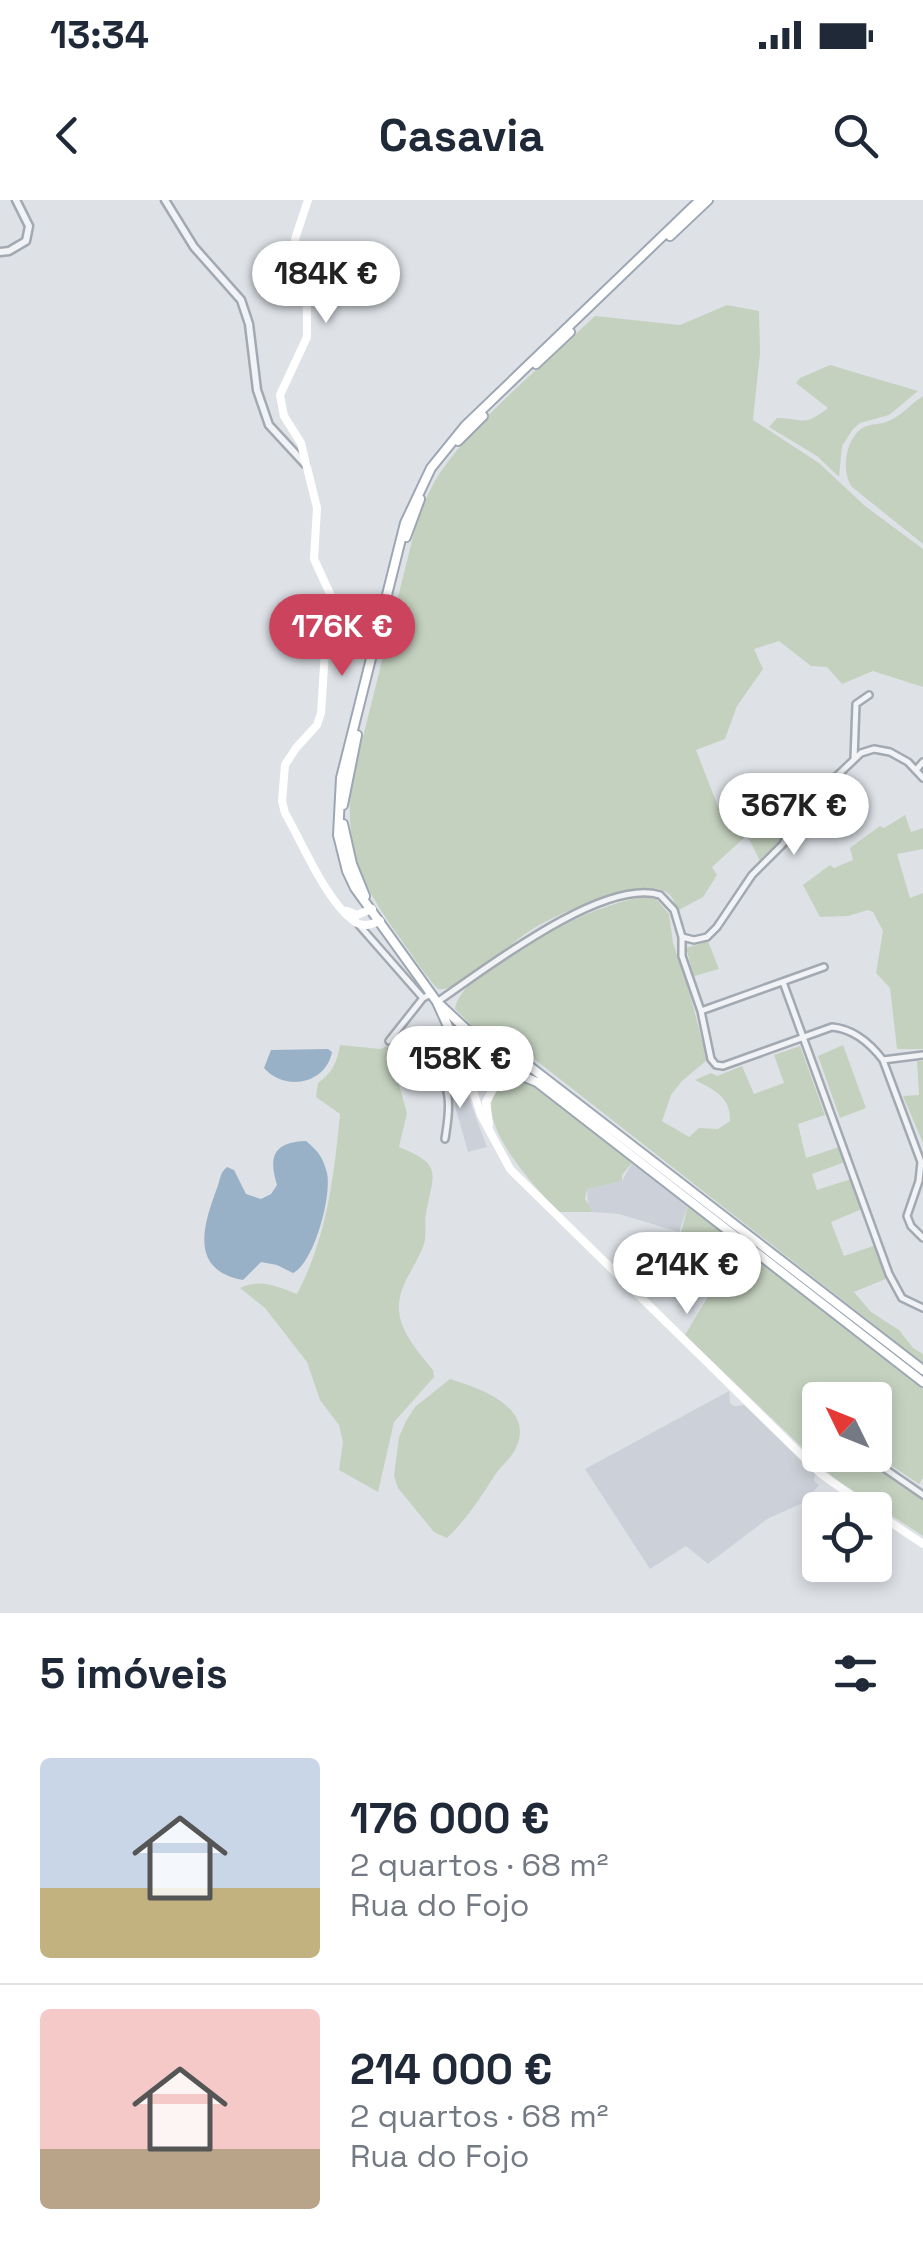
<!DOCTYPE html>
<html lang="pt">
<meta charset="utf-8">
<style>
:root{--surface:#fff;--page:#f2f2f3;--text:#1f2937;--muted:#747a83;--line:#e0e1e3;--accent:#cc435d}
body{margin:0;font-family:"Space Grotesk",sans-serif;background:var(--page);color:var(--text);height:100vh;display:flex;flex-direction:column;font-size:38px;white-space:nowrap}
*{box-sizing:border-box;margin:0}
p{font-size:32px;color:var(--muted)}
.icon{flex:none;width:55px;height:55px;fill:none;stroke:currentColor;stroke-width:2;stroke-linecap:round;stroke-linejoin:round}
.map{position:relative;height:1413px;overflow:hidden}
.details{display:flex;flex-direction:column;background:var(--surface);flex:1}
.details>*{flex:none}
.needle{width:65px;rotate:313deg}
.fabs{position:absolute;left:802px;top:1182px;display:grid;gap:20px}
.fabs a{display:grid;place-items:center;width:90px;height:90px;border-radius:10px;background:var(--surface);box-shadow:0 5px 15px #0003;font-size:50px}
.price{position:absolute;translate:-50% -85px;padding:0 22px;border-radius:35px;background:#fff;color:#222;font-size:32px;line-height:65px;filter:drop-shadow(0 2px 5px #0008)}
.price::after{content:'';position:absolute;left:50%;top:60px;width:30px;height:22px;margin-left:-15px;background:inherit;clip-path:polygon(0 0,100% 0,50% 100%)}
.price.selected{background:var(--accent);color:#fff}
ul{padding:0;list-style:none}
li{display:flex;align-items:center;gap:30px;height:250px;padding:0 40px}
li+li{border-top:2px solid var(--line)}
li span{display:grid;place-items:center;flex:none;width:280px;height:200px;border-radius:10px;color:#555}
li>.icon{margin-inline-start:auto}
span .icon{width:120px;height:120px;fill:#fffc;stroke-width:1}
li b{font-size:42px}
h2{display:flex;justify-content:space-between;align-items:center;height:120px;padding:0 40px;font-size:42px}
.status{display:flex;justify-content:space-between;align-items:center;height:70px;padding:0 50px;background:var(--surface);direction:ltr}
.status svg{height:28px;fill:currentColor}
header{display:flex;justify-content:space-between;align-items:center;height:130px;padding:0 40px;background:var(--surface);font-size:45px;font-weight:600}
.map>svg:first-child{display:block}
.built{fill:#ccd1d9}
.green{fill:#c4d1bf;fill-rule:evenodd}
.water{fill:#99b1c7}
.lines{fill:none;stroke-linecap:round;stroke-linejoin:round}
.minor-casing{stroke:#a3a9b1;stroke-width:10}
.tertiary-casing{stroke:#a3a9b1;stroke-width:11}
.primary-casing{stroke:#9da7b3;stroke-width:12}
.minor{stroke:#f1f3f6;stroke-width:5}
.tertiary{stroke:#f1f3f6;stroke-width:6}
.secondary{stroke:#fff;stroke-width:8}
.primary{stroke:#fff;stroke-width:8}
</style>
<div class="status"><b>13:34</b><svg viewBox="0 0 49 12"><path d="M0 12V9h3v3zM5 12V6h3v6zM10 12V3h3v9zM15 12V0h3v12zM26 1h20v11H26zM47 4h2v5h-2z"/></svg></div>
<header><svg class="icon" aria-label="back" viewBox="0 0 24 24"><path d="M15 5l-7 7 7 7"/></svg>Casavia<svg class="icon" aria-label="search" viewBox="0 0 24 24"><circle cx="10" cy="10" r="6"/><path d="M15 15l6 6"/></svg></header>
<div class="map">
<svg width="923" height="1413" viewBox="0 0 923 1413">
<rect width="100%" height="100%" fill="#dee2e7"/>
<path class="built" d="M449 839 475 915 487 947 468 952 443 863Z
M632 963 688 1005 679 1032 619 1014 593 1012 588 1004 587 989 622 981Z
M729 1191 730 1203 734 1206 744 1205 815 1274 814 1281 819 1285 805 1302 767 1319 708 1364 686 1346 650 1369 585 1269Z"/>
<path class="green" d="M727 105 759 111 760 153 753 220 819 263 865 306 923 349V487L873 471 842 484 827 467 811 466 779 441 754 449 763 469 737 506 725 539 696 550 719 609 759 596 767 580 795 613 782 641 760 661 749 639 745 637 712 667 717 675 703 697 677 711C675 703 673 696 666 692 641 676 551 716 528 732 506 746 463 792 438 789 424 774 412 755 400 738 362 685 345 652 351 585L416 325C423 306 430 287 442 270 480 215 546 163 595 116L680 125Z
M830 165 918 191 889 215 860 223 853 229 842 246 839 277 817 256 769 227 777 218C805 218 802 228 828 208L796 183 800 178Z
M923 196V344L852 287C841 272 845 241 861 229 869 223 882 225 891 220 903 214 912 203 923 196Z
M905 615 911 632 923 628V649L897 654 910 698 923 693V849H897L890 788 876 773 883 731 873 712 868 710 848 716 820 717 803 685 830 665 834 668 853 660 850 648 880 626 884 628Z
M645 697 656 699 669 714 673 743 690 794 707 860 682 881 671 895 662 921 689 937 699 928 718 929 730 921C731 897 714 890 695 880L711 873 717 876 742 866 754 894 784 883 774 855 800 846 825 915 798 924 806 958 839 947 845 962 812 974 817 990 851 979 862 1009 831 1022 844 1056 876 1045 888 1078 854 1092 871 1112 899 1130 913 1148 923 1154V1163L510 840 474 828 455 809C461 766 603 700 645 697Z
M708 741 719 769 694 776 686 748Z
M471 862a17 17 0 1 1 34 0a17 17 0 1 1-34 0Z
M340 845 380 849 388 846 407 913 399 947C443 965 434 972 426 1013 424 1023 427 1034 424 1044 417 1066 397 1086 399 1110 400 1132 420 1154 433 1170L434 1177 394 1222 378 1292 339 1270 343 1242 339 1225 320 1200 307 1162 265 1108 240 1088C260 1078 278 1087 297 1094 327 1037 334 977 340 914L316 897 318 883C333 872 337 862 340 845Z
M843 845 866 908 840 918 818 856Z
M917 861H923V943L903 896 919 895Z
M518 881 534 886 632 963 622 975V981L587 989 585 999 593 1012H560C537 992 447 893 518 881Z
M688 1005 923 1189V1278L919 1284 886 1262 879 1266 923 1300V1336L834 1278 685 1135 709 1095 674 1076 679 1056 676 1054ZM820 1200H875V1255H820Z
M450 1179C479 1188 537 1207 515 1250 510 1259 501 1266 495 1275 480 1298 467 1319 447 1338L434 1332 398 1288 394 1276 399 1237 406 1221 415 1207Z"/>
<path class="water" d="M328 849 332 852C326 884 285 892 264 868L271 850Z
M306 941C318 951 323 957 327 973 332 996 314 1063 293 1073L277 1065 261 1062 243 1080C189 1070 203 1026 217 988 221 978 219 974 227 967L234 970 246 994 261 999 271 994 277 985C268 956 274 942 306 941Z"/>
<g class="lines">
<defs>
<path id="minor" d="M854 559 856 504 869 495
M916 570 923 562
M359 725 423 798
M682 737 694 740 707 737 717 727 752 675 783 644 800 611 861 553 874 549 890 552 908 562 923 578
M783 782 889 1074 902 1098 923 1108
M437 802C483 771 603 677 660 695L674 710 682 737V756L701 811 711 859 716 865 723 866 832 827C854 829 870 843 883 860L921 962 919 981 907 1016 911 1026 923 1038
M701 811 824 767
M389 841 423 798 431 794
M883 860 923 855
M445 939C447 925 450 911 448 897 445 874 432 852 450 832
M881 1266 923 1295"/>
<path id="tertiary" d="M165 0 194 47 241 100 249 124 257 190 269 225 305 264
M0 52 9 51 26 41 29 26 16 0"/>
<path id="primary" d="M670 36 708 0
M536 164 570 132
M458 241 483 216
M406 337 420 299
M343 605 357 535
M343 624 352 664 365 696
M437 802 464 862
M486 839 473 844 464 863 470 878 490 885 501 880 508 871 507 851 497 842 467 830 437 802 355 688 347 671 338 635 341 578 405 323 431 268 465 226 700 0
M507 849 923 1170
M504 877 522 876 537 882 923 1182"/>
</defs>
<use href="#minor" class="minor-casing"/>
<use href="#tertiary" class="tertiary-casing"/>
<use href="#primary" class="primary-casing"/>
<use href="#minor" class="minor"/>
<use href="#tertiary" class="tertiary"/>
<path class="secondary" d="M308 0 295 39 307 109V137L280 195 284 216 301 243 317 308 314 359 332 398 325 451 321 513 317 525 296 548 285 565 282 601 285 613C302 642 328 706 357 723 365 727 372 724 380 721
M347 711 357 715 372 709
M468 876 481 915 510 969 821 1274 872 1310
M489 924 486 902 497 882
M875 1312 923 1344"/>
<use href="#primary" class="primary"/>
</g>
</svg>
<div class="fabs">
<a><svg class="needle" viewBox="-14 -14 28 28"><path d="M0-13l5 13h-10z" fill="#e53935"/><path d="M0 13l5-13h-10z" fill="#747a83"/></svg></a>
<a><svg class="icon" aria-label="locate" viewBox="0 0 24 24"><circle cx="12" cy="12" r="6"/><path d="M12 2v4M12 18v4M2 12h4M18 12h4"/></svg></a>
</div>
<b class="price" style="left:326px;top:126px">184K €</b>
<b class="price selected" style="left:342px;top:479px">176K €</b>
<b class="price" style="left:794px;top:658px">367K €</b>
<b class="price" style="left:460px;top:911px">158K €</b>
<b class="price" style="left:687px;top:1117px">214K €</b>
</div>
<section class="details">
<h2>5 imóveis<svg class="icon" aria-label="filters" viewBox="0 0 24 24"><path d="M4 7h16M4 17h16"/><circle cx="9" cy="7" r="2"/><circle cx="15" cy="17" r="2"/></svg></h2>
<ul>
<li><span style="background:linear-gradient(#c9d6e8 65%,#c2b280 0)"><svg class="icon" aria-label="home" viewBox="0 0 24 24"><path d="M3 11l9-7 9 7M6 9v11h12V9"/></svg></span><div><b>176 000 €</b><p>2 quartos · 68 m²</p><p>Rua do Fojo</p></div></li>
<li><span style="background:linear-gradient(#f6c9c9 70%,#b9a48a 0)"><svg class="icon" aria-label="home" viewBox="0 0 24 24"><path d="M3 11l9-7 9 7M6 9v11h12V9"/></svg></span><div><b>214 000 €</b><p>2 quartos · 68 m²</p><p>Rua do Fojo</p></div></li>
</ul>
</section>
